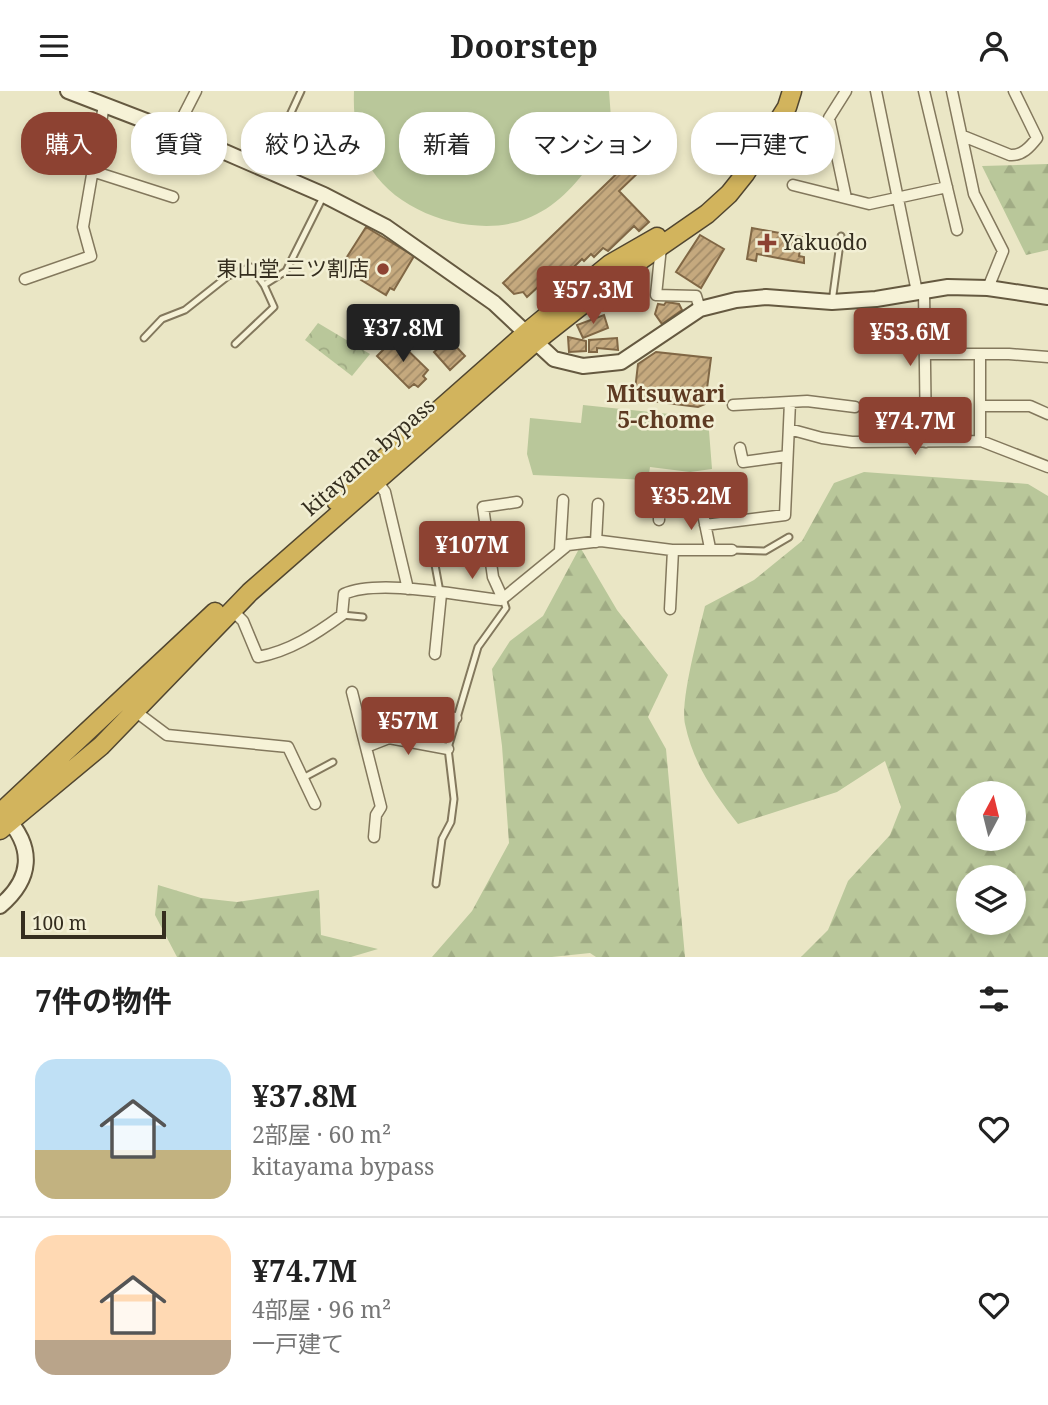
<!DOCTYPE html>
<html lang="ja">
<meta charset="utf-8">
<style>
:root{--surface:#fff;--page:#f2f2f2;--text:#222;--muted:#767676;--line:#e0e0e0;--accent:#8d4232}
body{margin:0;font-family:"Noto Serif","Noto Sans JP",serif;background:var(--page);color:var(--text);height:100vh;display:flex;flex-direction:column;font-size:26px;white-space:nowrap}
*{box-sizing:border-box;margin:0}
p{font-size:23px;color:var(--muted)}
.icon{flex:none;width:38px;height:38px;fill:none;stroke:currentColor;stroke-width:2;stroke-linecap:round;stroke-linejoin:round}
.map{position:relative;height:866px;overflow:hidden}
.sheet{display:flex;flex-direction:column;background:var(--surface);flex:1}
.sheet>*{flex:none}
.top-card{position:absolute;left:21px;top:21px;width:1006px;height:63px;display:flex;gap:14px}
.needle{width:46px;rotate:7deg}
.fabs{position:absolute;left:956px;top:690px;display:grid;gap:14px}
.fabs a{display:grid;place-items:center;width:70px;height:70px;border-radius:50%;background:var(--surface);box-shadow:0 4px 10px #0003;font-size:35px}
.scale{position:absolute;left:21px;bottom:18px;width:145px;box-sizing:border-box;padding-left:7px;border:4px solid #352e1f;border-top:0;font-size:19px;line-height:24px;white-space:nowrap;color:#352e1f;-webkit-text-stroke:5px #f2efd4;paint-order:stroke}
.price{position:absolute;translate:-50% -60px;padding:0 16px;border-radius:7px;background:var(--accent);color:#fff;font-size:23px;line-height:46px;filter:drop-shadow(0 2px 4px #0008)}
.price::after{content:'';position:absolute;left:50%;top:42px;width:21px;height:16px;margin-left:-10px;background:inherit;clip-path:polygon(0 0,100% 0,50% 100%)}
.price.current{background:#222;color:#fff}
ul{padding:0;list-style:none}
li{display:flex;align-items:center;gap:21px;height:175px;padding:0 35px}
li+li{border-top:2px solid var(--line)}
li span{display:grid;place-items:center;flex:none;width:196px;height:140px;border-radius:21px;color:#555}
li>.icon{margin-inline-start:auto}
span .icon{width:84px;height:84px;fill:#fffc;stroke-width:1}
li b{font-size:30px}
h2{display:flex;justify-content:space-between;align-items:center;height:84px;padding:0 35px;font-size:30px}
.tag{padding:0 24px;border-radius:28px;background:var(--surface);box-shadow:0 4px 10px #0003;font-size:24px;line-height:63px}
.tag.current{background:var(--accent);color:#fff}
header{display:flex;justify-content:space-between;align-items:center;height:91px;padding:0 35px;background:var(--surface);font-size:32px;font-weight:700}
.map>svg:first-child{display:block}
.green{fill:#b9c79a}
.forest{fill:url(#forest-firs);fill-rule:evenodd}
.park{fill:url(#park-crowns)}
.building{fill:url(#building-hatch);stroke:#806745;stroke-width:2}
.lines{fill:none;stroke-linecap:round;stroke-linejoin:round}
.lane-casing{stroke:#83785d;stroke-width:9}
.street-casing{stroke:#83785d;stroke-width:13}
.secondary-casing{stroke:#655940;stroke-width:18}
.highway-casing{stroke:#514630;stroke-width:21}
.lane{stroke:#f6f2d7;stroke-width:5}
.street{stroke:#f6f2d7;stroke-width:10}
.secondary{stroke:#f6f2d7;stroke-width:14}
.highway{stroke:#d2b45d;stroke-width:18}
.poi-dot{fill:#8d4232;stroke:#f2efd4;stroke-width:2.5}
.labels{text-anchor:middle;stroke-width:5;stroke-linejoin:round;paint-order:stroke}
.poi-label{font-size:21px;fill:#352e1f;stroke:#f2efd4;text-anchor:start}
.street-label{font-size:21px;fill:#352e1f;stroke:#f2efd4}
.neighbourhood-label{font-size:23px;font-weight:bold;fill:#5d3a22;stroke:#f2efd4}
</style>
<header><svg class="icon" aria-label="menu" viewBox="0 0 24 24"><path d="M4 6h16M4 12h16M4 18h16"/></svg>Doorstep<svg class="icon" aria-label="person" viewBox="0 0 24 24"><circle cx="12" cy="8" r="4"/><path d="M4 21q1-7 8-7t8 7"/></svg></header>
<div class="map">
<svg width="1048" height="866" viewBox="0 0 1048 866">
<defs>
<pattern id="forest-firs" width="22" height="20" patternUnits="userSpaceOnUse" patternTransform="scale(1.75)"><rect width="22" height="20" fill="#b9c79a"/><path d="M5 1l3.5 6h-7zM16 11l3.5 6h-7z" fill="#a0ab84"/></pattern>
<pattern id="park-crowns" width="20" height="18" patternUnits="userSpaceOnUse" patternTransform="scale(1.75)"><rect width="20" height="18" fill="#b9c79a"/><path d="M2 6a3 3 0 1 1 6 0M12 15a3 3 0 1 1 6 0" fill="none" stroke="#a0ab84"/></pattern>
<pattern id="building-hatch" width="6" height="6" patternUnits="userSpaceOnUse" patternTransform="scale(1.75)"><rect width="6" height="6" fill="#c5a97e"/><path d="M-1 1l2-2M0 6l6-6M5 7l2-2" fill="none" stroke="#a18a67"/></pattern>
</defs>
<rect width="100%" height="100%" fill="#eae6c5"/>
<path class="green" d="M354 0H609L613 54 607 71 593 69C576 94 555 117 526 128 475 148 394 123 368 72 356 50 353 24 354 0Z
M583 314 708 327 712 378 690 381 650 376 648 389 533 384 527 363 530 327 581 332Z"/>
<path class="forest" d="M1048 73V159L1026 164 982 75Z
M864 381 1028 393 1048 405V866H801L828 839 848 790 890 744 901 716 885 670 837 701 738 733C714 702 693 672 685 633 680 609 699 541 705 515L754 489 802 450 834 392ZM968 702H1013V747H968ZM968 786H1013V831H968Z
M580 456 617 519 668 584 648 626 666 658 685 866H596L590 862 552 866H432L472 820 509 752 502 655 492 578 510 550 543 525Z
M158 794 201 807 237 811 319 799 321 844 378 858 351 866H177L155 824Z"/>
<path class="park" d="M318 232 370 263 352 285 305 249Z"/>
<path class="building" d="M631 69 641 79 619 100 649 131 639 140 634 135 608 160 603 157 594 166 591 163 584 170 582 168 546 203 539 195 527 206 523 201 514 203 503 192Z
M366 136 414 165 394 199 390 197 386 204 361 189 366 181 345 169Z
M752 137 802 146 799 165 804 166V172L757 163 756 170 747 168Z
M700 144 724 158 701 197 676 181Z
M666 211 679 213 682 219 662 233 655 223 658 213 664 214Z
M604 224 608 237 583 247 577 234Z
M568 246 586 250V260L569 261Z
M395 247 428 279 423 285 426 288 418 296 414 293 409 297 377 265Z
M617 247 618 259 597 257V261H589V249Z
M449 248 465 265 450 279 434 261Z
M656 261 711 267 705 313 698 316 634 308 638 273Z"/>
<g class="lines">
<defs>
<path id="lane" d="M266 76 301 0
M832 211 841 145
M144 247 162 228 185 219 228 185 251 176 264 194
M235 253 274 216 264 194 286 180 324 104
M435 435 433 463 440 501
M732 459 765 460 789 446
M342 524 363 526
M303 687 333 671
M436 793 442 748 451 731 454 708 448 657 478 556 506 517 503 508"/>
<path id="street" d="M876 0 917 201
M924 0 957 139
M952 0 974 103 1003 160 988 197
M175 41 196 0
M963 45 1010 64C1022 65 1030 56 1037 47L1014 0
M92 80 173 106
M793 94 869 113 947 96
M846 107 829 27 846 0
M661 156 656 204 696 205 700 218
M25 188 91 165 83 136 104 14
M924 200 926 351
M926 263H1009L1048 266
M733 314 807 310 855 316
M980 315H1030L1048 323
M789 338 822 347 852 351 981 350 1048 376
M980 350V263
M740 357 743 371 787 365
M377 390 385 401 408 498
M659 429V421L702 418 710 457
M705 434 785 424 790 311
M596 451 598 413
M560 459 563 409
M503 508 493 486 483 416 517 411
M670 518 673 459
M232 519 243 530 258 566C290 560 316 543 342 524L344 503C379 487 461 505 501 509L568 454 601 450 672 459H732
M435 563 441 503
M352 601 381 716 376 724 374 746
M135 620 167 644 288 656 315 713
M415 623 456 627
M366 656 389 647 448 658"/>
<path id="secondary" d="M68 0 211 55 324 104 386 136 494 212 554 268 583 275 621 271 700 218 736 209 766 206 832 211 876 208 948 196 988 197 1048 206
M0 815C32 788 35 757 5 725"/>
<path id="highway" d="M336 410 526 242 610 173 657 146
M0 722 215 521
M0 739 101 655 250 501 535 251 629 177 707 123 729 103 745 83 787 16 792 0"/>
</defs>
<use href="#lane" class="lane-casing"/>
<use href="#street" class="street-casing"/>
<use href="#secondary" class="secondary-casing"/>
<use href="#highway" class="highway-casing"/>
<use href="#lane" class="lane"/>
<use href="#street" class="street"/>
<use href="#secondary" class="secondary"/>
<use href="#highway" class="highway"/>
</g>
<g class="poi-dot">
<path d="M763.5 141.5h7v7h7v7h-7v7h-7v-7h-7v-7h7z"/>
<circle cx="383" cy="178" r="7"/>
</g>
<g class="labels">
<g class="poi-label">
<text x="781" y="159">Yakuodo</text>
<text x="369" y="185" text-anchor="end">東山堂 三ツ割店</text>
</g>
<g class="street-label">
<text transform="translate(369 366) rotate(-41)" y="7">kitayama bypass</text>
</g>
<g class="neighbourhood-label">
<text x="666" y="311">Mitsuwari<tspan x="666" dy="26">5-chome</tspan></text>
</g>
</g>
</svg>
<div class="fabs">
<a><svg class="needle" viewBox="-14 -14 28 28"><path d="M0-13l5 13h-10z" fill="#e53935"/><path d="M0 13l5-13h-10z" fill="#767676"/></svg></a>
<a><svg class="icon" aria-label="layers" viewBox="0 0 24 24"><path d="M12 4l9 5-9 5-9-5zM3 14l9 5 9-5"/></svg></a>
</div>
<div class="scale">100 m</div>
<b class="price" style="left:593px;top:235px">¥57.3M</b>
<b class="price current" style="left:403px;top:273px">¥37.8M</b>
<b class="price" style="left:910px;top:277px">¥53.6M</b>
<b class="price" style="left:915px;top:366px">¥74.7M</b>
<b class="price" style="left:691px;top:441px">¥35.2M</b>
<b class="price" style="left:472px;top:490px">¥107M</b>
<b class="price" style="left:408px;top:666px">¥57M</b>
<div class="top-card">
<a class="tag current">購入</a>
<a class="tag">賃貸</a>
<a class="tag">絞り込み</a>
<a class="tag">新着</a>
<a class="tag">マンション</a>
<a class="tag">一戸建て</a>
</div>
</div>
<section class="sheet">
<h2>7件の物件<svg class="icon" aria-label="filters" viewBox="0 0 24 24"><path d="M4 7h16M4 17h16"/><circle cx="9" cy="7" r="2"/><circle cx="15" cy="17" r="2"/></svg></h2>
<ul>
<li><span style="background:linear-gradient(#bfe0f5 65%,#c2b280 0)"><svg class="icon" aria-label="home" viewBox="0 0 24 24"><path d="M3 11l9-7 9 7M6 9v11h12V9"/></svg></span><div><b>¥37.8M</b><p>2部屋 · 60 m²</p><p>kitayama bypass</p></div><svg class="icon" aria-label="heart" viewBox="0 0 24 24"><path d="M12 20l-8-8c-3-5 5-10 8-4 3-6 11-1 8 4z"/></svg></li>
<li><span style="background:linear-gradient(#ffd9b3 75%,#b9a48a 0)"><svg class="icon" aria-label="home" viewBox="0 0 24 24"><path d="M3 11l9-7 9 7M6 9v11h12V9"/></svg></span><div><b>¥74.7M</b><p>4部屋 · 96 m²</p><p>一戸建て</p></div><svg class="icon" aria-label="heart" viewBox="0 0 24 24"><path d="M12 20l-8-8c-3-5 5-10 8-4 3-6 11-1 8 4z"/></svg></li>
</ul>
</section>
